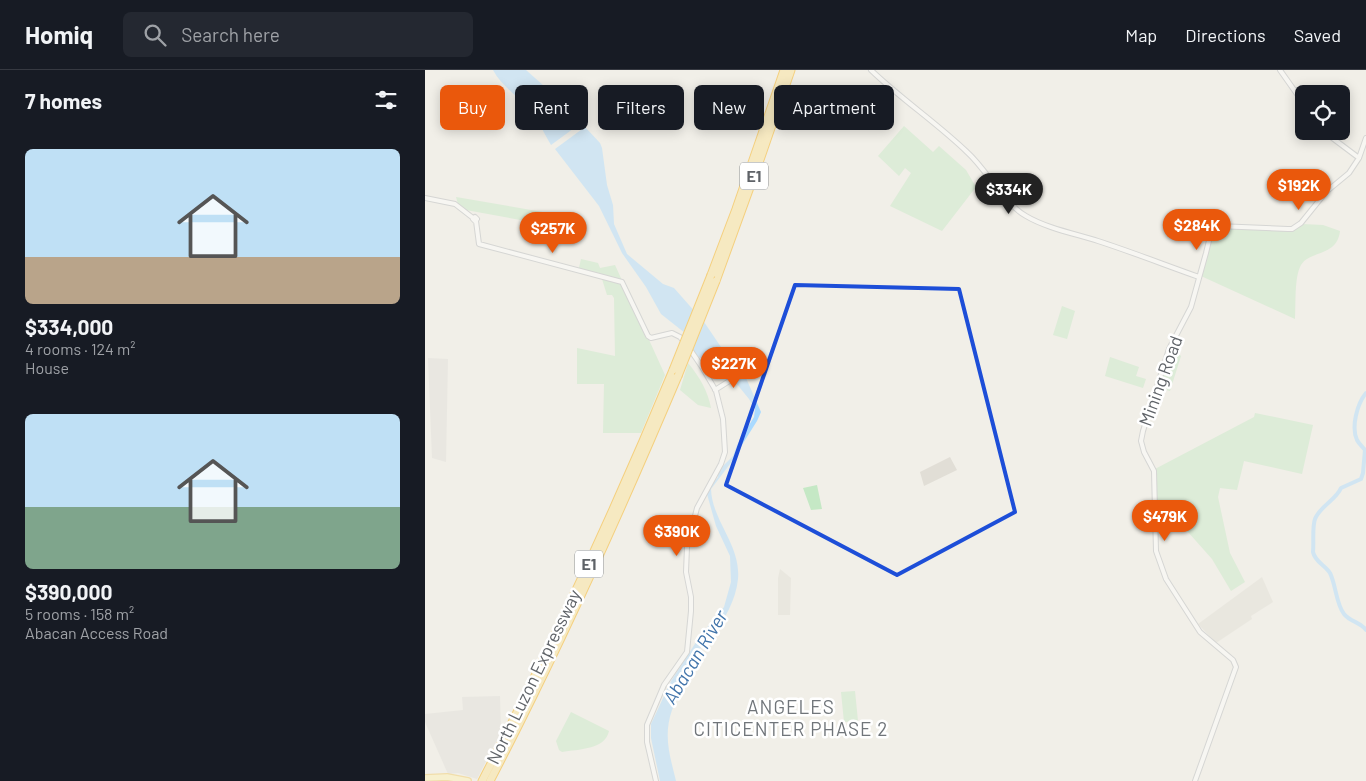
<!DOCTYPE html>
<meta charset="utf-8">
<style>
:root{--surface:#171b24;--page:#242831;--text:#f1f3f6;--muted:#9ea1a6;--line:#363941;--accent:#ea580c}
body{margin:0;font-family:Barlow,sans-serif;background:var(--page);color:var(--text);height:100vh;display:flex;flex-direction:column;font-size:19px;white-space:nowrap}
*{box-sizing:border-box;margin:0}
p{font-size:16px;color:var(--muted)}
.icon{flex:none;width:28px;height:28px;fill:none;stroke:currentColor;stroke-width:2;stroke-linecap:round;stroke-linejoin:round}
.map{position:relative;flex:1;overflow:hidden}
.sheet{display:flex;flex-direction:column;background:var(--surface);width:425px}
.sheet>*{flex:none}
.guide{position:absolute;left:15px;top:15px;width:475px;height:45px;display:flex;gap:10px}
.buttons{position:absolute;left:870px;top:15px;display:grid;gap:10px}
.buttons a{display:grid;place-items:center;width:55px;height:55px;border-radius:8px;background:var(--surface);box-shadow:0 2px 12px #0003;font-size:25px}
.price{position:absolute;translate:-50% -42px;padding:0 11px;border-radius:18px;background:var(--accent);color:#fff;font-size:16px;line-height:32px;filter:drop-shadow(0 1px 2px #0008)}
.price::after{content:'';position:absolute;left:50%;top:30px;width:15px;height:11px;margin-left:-8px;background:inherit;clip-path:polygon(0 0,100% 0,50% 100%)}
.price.current{background:#222;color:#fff}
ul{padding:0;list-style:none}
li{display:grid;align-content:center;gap:10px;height:265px;padding:0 25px}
li span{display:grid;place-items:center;height:155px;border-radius:8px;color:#555}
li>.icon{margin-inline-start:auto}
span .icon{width:90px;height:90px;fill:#fffc;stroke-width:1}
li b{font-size:21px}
h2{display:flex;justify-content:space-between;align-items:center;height:60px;padding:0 25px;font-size:21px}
.pill{padding:0 18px;border-radius:8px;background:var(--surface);box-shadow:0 2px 12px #0003;font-size:18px;line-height:45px}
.pill.current{background:var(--accent);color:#fff}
header{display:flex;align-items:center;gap:30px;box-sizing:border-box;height:70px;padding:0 25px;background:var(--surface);border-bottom:1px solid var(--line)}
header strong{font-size:24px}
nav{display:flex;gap:28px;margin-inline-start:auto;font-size:18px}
.search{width:350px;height:45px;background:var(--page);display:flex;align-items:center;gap:12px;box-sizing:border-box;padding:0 18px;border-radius:8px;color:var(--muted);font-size:19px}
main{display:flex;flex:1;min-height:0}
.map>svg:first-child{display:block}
.industrial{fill:#e0deda}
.education{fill:#e1ded6}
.green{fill:#c5e8c5}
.water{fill:#aadaff}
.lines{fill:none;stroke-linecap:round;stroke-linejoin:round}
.river{stroke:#aadaff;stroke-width:4}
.minor-casing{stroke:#b5b8bc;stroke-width:6}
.major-casing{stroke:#f2c960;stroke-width:8}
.highway-casing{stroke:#f9ab00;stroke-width:9}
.minor{stroke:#fff;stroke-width:4}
.major{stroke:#fff2af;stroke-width:5.5}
.highway{stroke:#fde293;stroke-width:7}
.highway-bridge-casing{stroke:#f9ab00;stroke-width:9;stroke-linecap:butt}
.highway-bridge{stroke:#fde293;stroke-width:7}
.marked{fill:none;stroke:#1d4ed8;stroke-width:4;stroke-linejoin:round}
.labels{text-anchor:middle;stroke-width:5;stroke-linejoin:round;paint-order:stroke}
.shield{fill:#fff;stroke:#8f9295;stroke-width:1}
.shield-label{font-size:16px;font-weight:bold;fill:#5f6368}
.street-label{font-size:18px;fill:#5f6368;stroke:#fff}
.water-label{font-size:19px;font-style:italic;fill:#4174aa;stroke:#fff}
.neighbourhood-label{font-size:19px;letter-spacing:1px;fill:#70757a;stroke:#fff}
</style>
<header>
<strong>Homiq</strong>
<div class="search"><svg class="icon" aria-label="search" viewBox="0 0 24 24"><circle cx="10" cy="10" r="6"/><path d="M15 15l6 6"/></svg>Search here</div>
<nav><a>Map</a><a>Directions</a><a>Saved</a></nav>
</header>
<main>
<section class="sheet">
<h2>7 homes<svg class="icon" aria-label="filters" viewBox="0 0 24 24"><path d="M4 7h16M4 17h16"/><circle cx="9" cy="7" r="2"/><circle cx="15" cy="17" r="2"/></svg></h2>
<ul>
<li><span style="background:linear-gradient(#bfe0f5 70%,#b9a48a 0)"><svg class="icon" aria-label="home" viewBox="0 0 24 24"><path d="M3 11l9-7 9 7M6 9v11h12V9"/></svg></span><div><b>$334,000</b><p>4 rooms · 124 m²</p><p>House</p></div></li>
<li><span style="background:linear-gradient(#bfe0f5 60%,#7fa58c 0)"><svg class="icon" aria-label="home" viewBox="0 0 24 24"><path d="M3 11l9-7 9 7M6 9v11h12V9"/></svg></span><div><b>$390,000</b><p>5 rooms · 158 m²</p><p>Abacan Access Road</p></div></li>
</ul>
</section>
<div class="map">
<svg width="941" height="711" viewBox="0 0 941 711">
<rect width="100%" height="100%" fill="#f1efe8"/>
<path class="industrial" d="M3 288 23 289 21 392 7 388Z
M75 626 76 662 52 709 33 703 23 704 0 652V644L38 640 37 627Z"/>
<path class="education" d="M448 27 466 45 456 56 439 40Z
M525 387 532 400 499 416 495 402Z
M355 499 366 508 365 545H353V508Z
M837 507 848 532 826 546 827 549 791 573 773 554Z"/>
<path class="green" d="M479 56 508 82 514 76 541 100 551 117 517 161 465 136 486 103 480 98 474 106 453 86Z
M31 127 158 149 161 162 41 140 33 134Z
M877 154 898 155 915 161C912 187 885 180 876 195 869 207 871 235 870 249L776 206 788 159 793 157 866 161 871 159Z
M156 189 173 193 175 198 190 195 240 305 216 363H178L179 314H152V278L190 286 189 228 187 225H182L177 209 153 202Z
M637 236 650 241 642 269 628 265Z
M745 278 756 286 745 321 733 318Z
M685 287 714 297 711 306 721 309 718 318 680 306Z
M263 293C274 306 283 321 286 338L273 335 255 320Z
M830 343 888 355 877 404 819 391 812 420 795 418 793 427 805 483 820 512 806 521 787 489 763 462 733 448 730 399 829 347Z
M392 415 397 439 386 440 378 418Z
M430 621 433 651 419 652 416 622Z
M146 642 184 661C180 680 153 679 137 682L134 680 131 671Z"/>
<path class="water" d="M68 0H101L146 40 156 53 126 75C118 61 111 46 100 35 89 23 76 15 68 0Z
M160 57 175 73 177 78 182 115 188 135 189 154 202 184 238 214 249 218 279 252 296 277 305 286 313 301 321 308 336 342 332 351 305 394 286 419C287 451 316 475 313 509 311 530 299 551 286 567 282 572 276 576 273 581 269 590 268 601 263 610 258 620 251 630 247 640 238 666 245 686 251 711H235L226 668V654L246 611 275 566 299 537 306 512 305 486 291 456 282 424 285 417 293 407V403L298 396 308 386 312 375 329 347 330 339 324 329 303 303 272 286 267 281 260 263 236 244 221 217 197 183 174 136 130 79Z"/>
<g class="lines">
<path class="river" d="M941 323C932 334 926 357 932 370 934 374 938 377 940 380L938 403 936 409 916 418C911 430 895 436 890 449 887 457 889 473 888 482 890 492 900 495 905 503 911 515 911 534 919 544 925 552 936 552 941 560"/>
<defs>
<path id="minor" d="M446 0C476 29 512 53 542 82 563 101 577 132 601 146 621 158 651 164 673 171 707 182 740 195 774 207
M855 0 879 34
M898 61 934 88
M0 128 30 134 48 148
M50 147 52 149 50 151 48 149Z
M51 151 54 174 197 212 223 266 226 268 247 263 255 267 259 272
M290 320 317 303
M231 711 222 672V655L239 615 262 582 266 541V527L261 502 262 477 272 438 296 394 300 382 298 349 291 321 277 297 264 278
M770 711 811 597 808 590 775 562 741 509 731 481 729 401 719 382 716 371 718 361 744 279 766 237 781 183 787 158 792 156 863 159H867L876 153 901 122 924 103 934 88 941 68"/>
<path id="major" d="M0 708 22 707 43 711"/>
<path id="highway" d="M286 205 311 139 359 0
M291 211 336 87 366 0
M57 711C127 576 190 440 248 300
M65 711C134 579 195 443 253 306"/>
</defs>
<use href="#minor" class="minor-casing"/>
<use href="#major" class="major-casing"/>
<use href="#highway" class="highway-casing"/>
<use href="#minor" class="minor"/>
<use href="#major" class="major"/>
<use href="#highway" class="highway"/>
<defs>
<path id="highway-bridge" d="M248 300 286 205
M253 306 291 211"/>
</defs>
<use href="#highway-bridge" class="highway-bridge-casing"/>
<use href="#highway-bridge" class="highway-bridge"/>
</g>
<path d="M0 0H941V711H0ZM370 215 534 219 590 442 472 505 301 415Z" fill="#f1efe8" fill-opacity=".55" fill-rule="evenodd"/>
<path class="marked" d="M370 215 534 219 590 442 472 505 301 415Z"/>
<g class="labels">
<g class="shield">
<rect x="315" y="92.5" width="28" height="27" rx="4"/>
<rect x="150" y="480.5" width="28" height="27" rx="4"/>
</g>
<g class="shield-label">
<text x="329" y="112">E1</text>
<text x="164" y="500">E1</text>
</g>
<g class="street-label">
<text transform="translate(736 311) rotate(-70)" y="6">Mining Road</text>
<text transform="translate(109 607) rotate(-64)" y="6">North Luzon Expressway</text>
</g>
<g class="water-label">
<text transform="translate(270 587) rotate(-59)" y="7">Abacan River</text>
</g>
<g class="neighbourhood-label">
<text x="366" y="644">ANGELES<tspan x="366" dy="22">CITICENTER PHASE 2</tspan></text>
</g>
</g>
</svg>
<div class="buttons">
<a><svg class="icon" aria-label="locate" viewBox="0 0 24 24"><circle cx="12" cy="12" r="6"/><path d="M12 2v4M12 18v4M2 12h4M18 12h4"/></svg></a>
</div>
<b class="price" style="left:874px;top:141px">$192K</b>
<b class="price current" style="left:584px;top:145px">$334K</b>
<b class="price" style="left:772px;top:181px">$284K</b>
<b class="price" style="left:128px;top:184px">$257K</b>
<b class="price" style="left:309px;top:319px">$227K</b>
<b class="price" style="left:740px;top:472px">$479K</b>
<b class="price" style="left:252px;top:487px">$390K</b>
<div class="guide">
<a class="pill current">Buy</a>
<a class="pill">Rent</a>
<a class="pill">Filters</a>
<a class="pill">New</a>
<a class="pill">Apartment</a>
</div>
</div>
</main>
